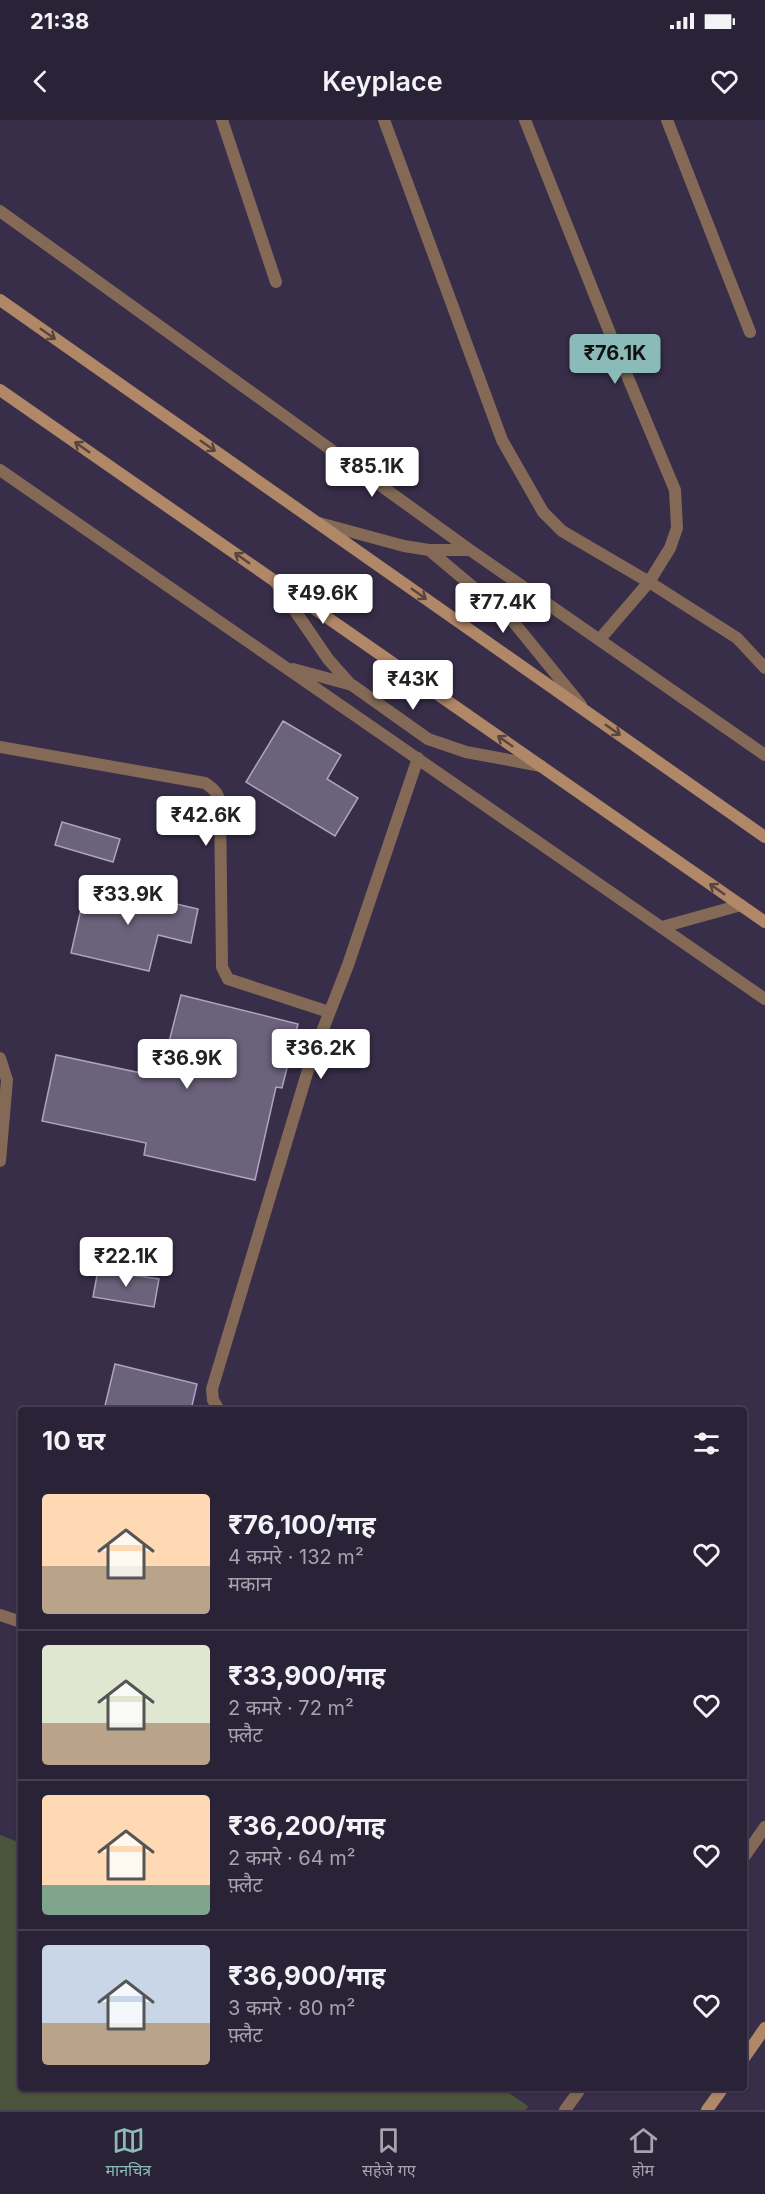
<!DOCTYPE html>
<html lang="hi">
<meta charset="utf-8">
<style>
:root{--surface:#2a2237;--page:#322a3f;--text:#f1f3f6;--muted:#a5a4ad;--line:#463f52;--accent:#8bbbb9}
body{margin:0;font-family:Inter,"Noto Sans Devanagari",sans-serif;background:var(--page);color:var(--text);height:100vh;display:flex;flex-direction:column;font-size:22px;white-space:nowrap}
*{box-sizing:border-box;margin:0}
p{font-size:20px;color:var(--muted)}
.icon{flex:none;width:33px;height:33px;fill:none;stroke:currentColor;stroke-width:2;stroke-linecap:round;stroke-linejoin:round}
.map{position:relative;flex:1;overflow:hidden}
.drawer{position:absolute;left:18px;top:1287px;width:729px;height:684px;display:flex;flex-direction:column;background:var(--surface);border-radius:6px;box-shadow:0 2px 4px #0004,0 0 0 2px var(--line)}
.drawer>*{flex:none}
.price{position:absolute;translate:-50% -51px;padding:0 14px;border-radius:6px;background:#fff;color:#222;font-size:20px;line-height:39px;filter:drop-shadow(0 2px 3px #0008)}
.price::after{content:'';position:absolute;left:50%;top:36px;width:18px;height:14px;margin-left:-9px;background:inherit;clip-path:polygon(0 0,100% 0,50% 100%)}
.price.on{background:var(--accent);color:#111}
ul{padding:0;list-style:none}
li{display:flex;align-items:center;gap:18px;height:150px;padding:0 24px}
li+li{border-top:2px solid var(--line)}
li span{display:grid;place-items:center;flex:none;width:168px;height:120px;border-radius:6px;color:#555}
li>.icon{margin-inline-start:auto}
span .icon{width:72px;height:72px;fill:#fffc;stroke-width:1}
li b{font-size:26px}
h2{display:flex;justify-content:space-between;align-items:center;height:72px;padding:0 24px;font-size:26px}
.status{display:flex;justify-content:space-between;align-items:center;height:42px;padding:0 30px;background:var(--surface);direction:ltr}
.status svg{height:16px;fill:currentColor}
header{display:flex;justify-content:space-between;align-items:center;height:78px;padding:0 24px;background:var(--surface);font-size:27px;font-weight:600}
.tabs{display:flex;justify-content:space-around;align-items:center;height:84px;border-top:2px solid var(--line);background:var(--surface);font-size:16px;color:var(--muted)}
.tabs a{display:grid;justify-items:center;gap:3px}
.tabs .on{color:var(--accent)}
.map>svg:first-child{display:block}
.green{fill:#4b543d}
.building{fill:#6b627b;stroke:#afa3c3;stroke-width:1.5}
.lines{fill:none;stroke-linecap:round;stroke-linejoin:round}
.street{stroke:#846a56;stroke-width:12}
.secondary{stroke:#b18867;stroke-width:12}
.oneway{stroke:#59453f}
</style>
<div class="status"><b>21:38</b><svg viewBox="0 0 49 12"><path d="M0 12V9h3v3zM5 12V6h3v6zM10 12V3h3v9zM15 12V0h3v12zM26 1h20v11H26zM47 4h2v5h-2z"/></svg></div>
<header><svg class="icon" aria-label="back" viewBox="0 0 24 24"><path d="M15 5l-7 7 7 7"/></svg>Keyplace<svg class="icon" aria-label="heart" viewBox="0 0 24 24"><path d="M12 20l-8-8c-3-5 5-10 8-4 3-6 11-1 8 4z"/></svg></header>
<div class="map">
<svg width="765" height="1990" viewBox="0 0 765 1990">
<rect width="100%" height="100%" fill="#382e49"/>
<path class="green" d="M0 1715 21 1723V1968H502L528 1986 526 1990H0Z"/>
<path class="building" d="M283 601 341 635 327 659 358 678 335 716 246 662Z
M62 702 120 719 113 742 55 725Z
M87 763 198 789 191 823 158 815 149 851 71 833Z
M181 875 298 904 282 968 276 967 255 1060 144 1035 146 1023 42 1001 56 935 160 957Z
M98 1150 159 1159 154 1187 93 1177Z
M115 1244 197 1264 191 1290H104Z"/>
<g class="lines">
<path class="street" d="M222 0 276 162
M384 0 502 320 543 392 562 411 649 462 737 518 765 548
M525 0 623 246 675 370 677 408 670 428 649 462 600 519
M667 0 750 212
M0 91 470 430 765 635
M0 350 765 879
M319 403 404 426 429 430H470
M429 430 511 499 581 585
M276 463 328 539 351 565
M293 549 352 565 428 619 466 632 541 646
M0 627 205 663C214 669 218 673 220 683L222 847 228 859 329 892
M662 807 741 785
M0 938 7 960 0 1041
M219 1290 213 1280 212 1269 311 940 348 845 418 638
M0 1495 21 1502
M744 1737 765 1707
M565 1990 581 1968"/>
<path class="secondary" d="M0 180 765 717
M0 270 765 802
M744 1938 765 1908
M707 1990 723 1968"/>
</g>
<defs><path id="oneway-shaft" d="M-6 0H5M1.5-3L5.5 0L1.5 3" fill="none" stroke-width="1.6" stroke-linecap="round" stroke-linejoin="round" transform="scale(1.5)"/></defs>
<g class="oneway">
<use href="#oneway-shaft" transform="translate(48 214) rotate(35)"/>
<use href="#oneway-shaft" transform="translate(208 326) rotate(35)"/>
<use href="#oneway-shaft" transform="translate(82 327) rotate(-145)"/>
<use href="#oneway-shaft" transform="translate(242 438) rotate(-145)"/>
<use href="#oneway-shaft" transform="translate(419 474) rotate(35)"/>
<use href="#oneway-shaft" transform="translate(613 610) rotate(35)"/>
<use href="#oneway-shaft" transform="translate(505 621) rotate(-145)"/>
<use href="#oneway-shaft" transform="translate(717 769) rotate(-145)"/>
</g>
</svg>
<b class="price on" style="left:615px;top:265px">₹76.1K</b>
<b class="price" style="left:372px;top:378px">₹85.1K</b>
<b class="price" style="left:323px;top:505px">₹49.6K</b>
<b class="price" style="left:503px;top:514px">₹77.4K</b>
<b class="price" style="left:413px;top:591px">₹43K</b>
<b class="price" style="left:206px;top:727px">₹42.6K</b>
<b class="price" style="left:128px;top:806px">₹33.9K</b>
<b class="price" style="left:321px;top:960px">₹36.2K</b>
<b class="price" style="left:187px;top:970px">₹36.9K</b>
<b class="price" style="left:126px;top:1168px">₹22.1K</b>
<section class="drawer">
<h2>10 घर<svg class="icon" aria-label="filters" viewBox="0 0 24 24"><path d="M4 7h16M4 17h16"/><circle cx="9" cy="7" r="2"/><circle cx="15" cy="17" r="2"/></svg></h2>
<ul>
<li><span style="background:linear-gradient(#ffd9b3 60%,#b9a48a 0)"><svg class="icon" aria-label="home" viewBox="0 0 24 24"><path d="M3 11l9-7 9 7M6 9v11h12V9"/></svg></span><div><b>₹76,100/माह</b><p>4 कमरे · 132 m²</p><p>मकान</p></div><svg class="icon" aria-label="heart" viewBox="0 0 24 24"><path d="M12 20l-8-8c-3-5 5-10 8-4 3-6 11-1 8 4z"/></svg></li>
<li><span style="background:linear-gradient(#dfe7d0 65%,#b9a48a 0)"><svg class="icon" aria-label="home" viewBox="0 0 24 24"><path d="M3 11l9-7 9 7M6 9v11h12V9"/></svg></span><div><b>₹33,900/माह</b><p>2 कमरे · 72 m²</p><p>फ़्लैट</p></div><svg class="icon" aria-label="heart" viewBox="0 0 24 24"><path d="M12 20l-8-8c-3-5 5-10 8-4 3-6 11-1 8 4z"/></svg></li>
<li><span style="background:linear-gradient(#ffd9b3 75%,#7fa58c 0)"><svg class="icon" aria-label="home" viewBox="0 0 24 24"><path d="M3 11l9-7 9 7M6 9v11h12V9"/></svg></span><div><b>₹36,200/माह</b><p>2 कमरे · 64 m²</p><p>फ़्लैट</p></div><svg class="icon" aria-label="heart" viewBox="0 0 24 24"><path d="M12 20l-8-8c-3-5 5-10 8-4 3-6 11-1 8 4z"/></svg></li>
<li><span style="background:linear-gradient(#c9d6e8 65%,#b9a48a 0)"><svg class="icon" aria-label="home" viewBox="0 0 24 24"><path d="M3 11l9-7 9 7M6 9v11h12V9"/></svg></span><div><b>₹36,900/माह</b><p>3 कमरे · 80 m²</p><p>फ़्लैट</p></div><svg class="icon" aria-label="heart" viewBox="0 0 24 24"><path d="M12 20l-8-8c-3-5 5-10 8-4 3-6 11-1 8 4z"/></svg></li>
</ul>
</section>
</div>
<nav class="tabs">
<a class="on"><svg class="icon" aria-label="map" viewBox="0 0 24 24"><path d="M3 6l6-2 6 2 6-2v14l-6 2-6-2-6 2zM9 4v14M15 6v14"/></svg>मानचित्र</a>
<a><svg class="icon" aria-label="saved" viewBox="0 0 24 24"><path d="M7 4h10v16l-5-4-5 4z"/></svg>सहेजे गए</a>
<a><svg class="icon" aria-label="home" viewBox="0 0 24 24"><path d="M3 11l9-7 9 7M6 9v11h12V9"/></svg>होम</a>
</nav>
